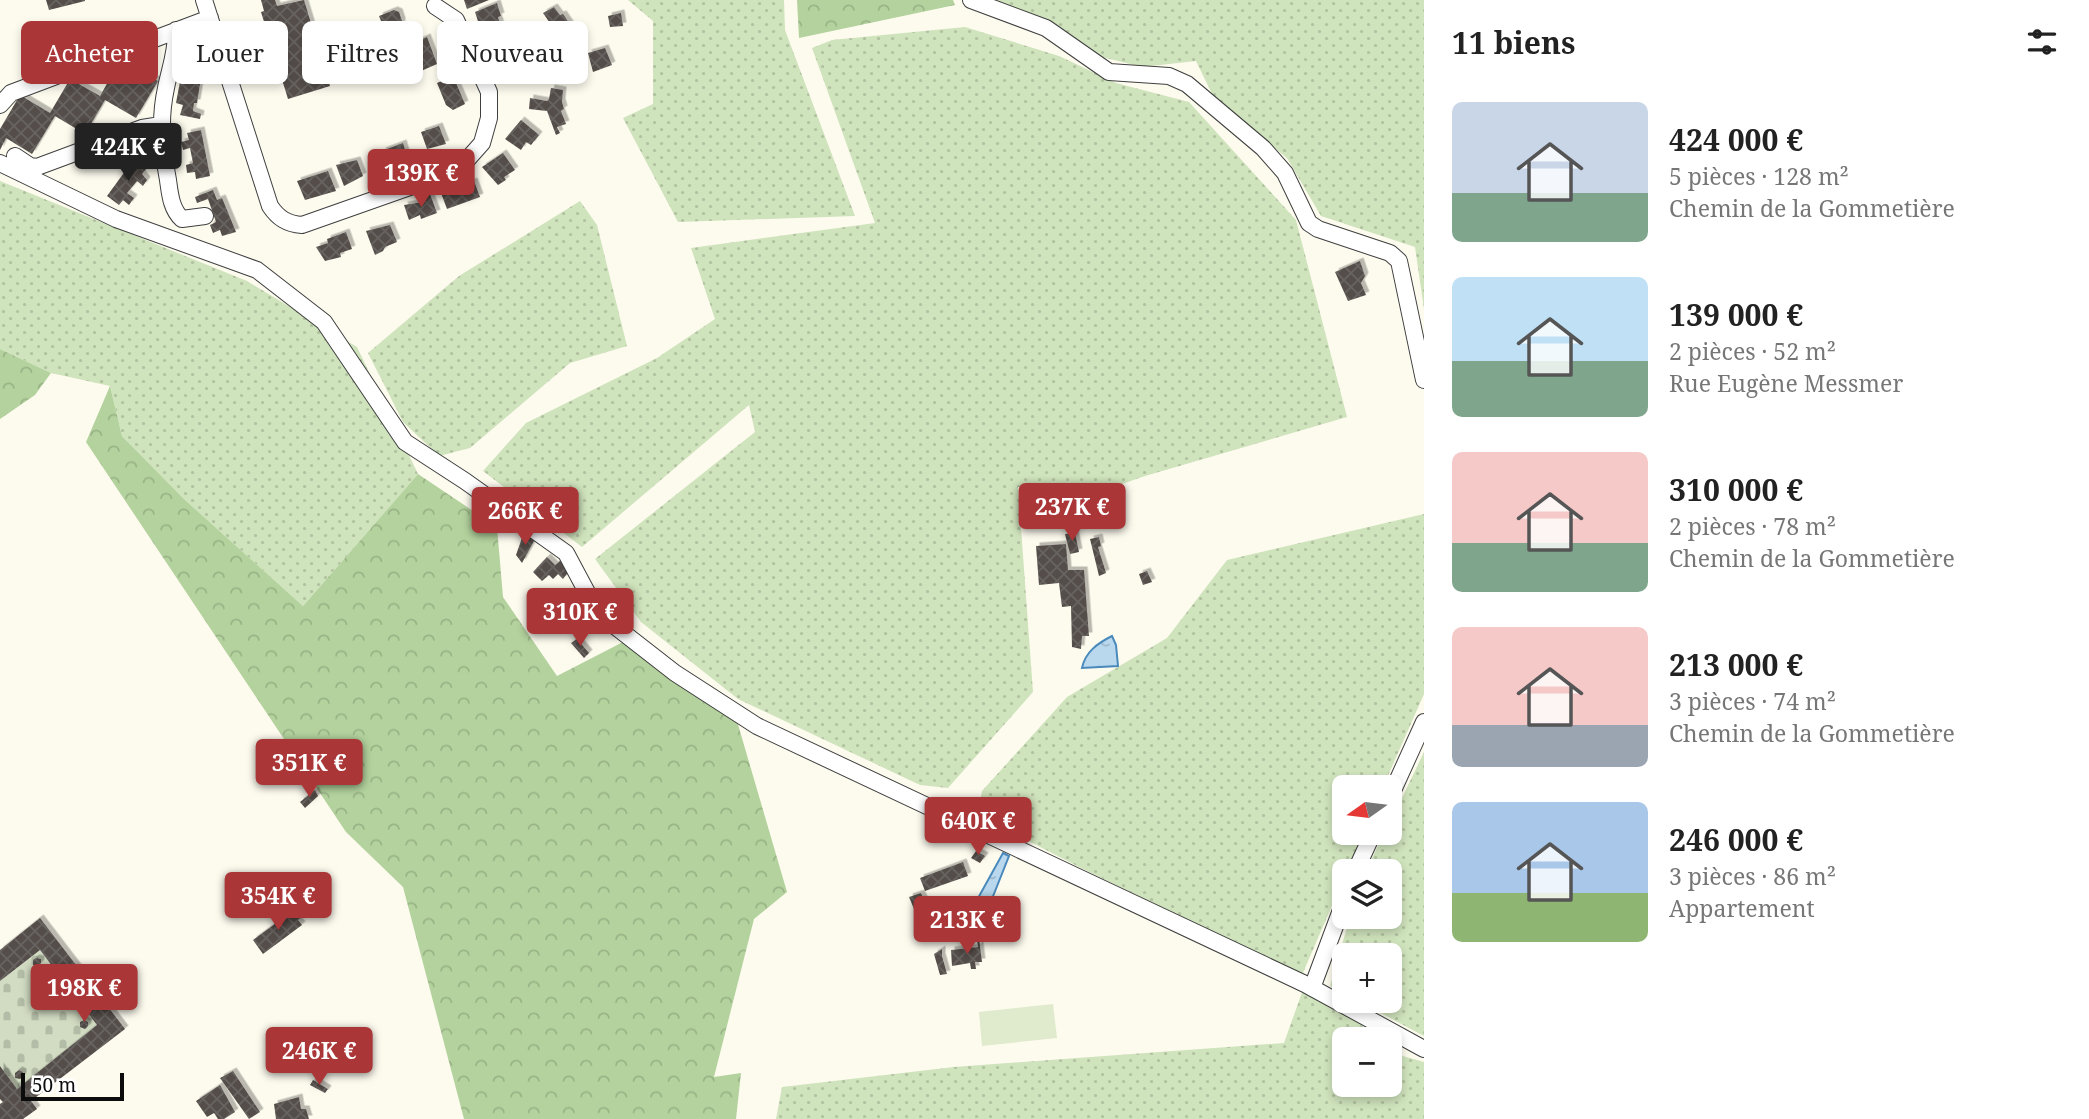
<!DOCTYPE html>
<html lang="fr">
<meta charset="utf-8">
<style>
:root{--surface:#fff;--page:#f6f6f6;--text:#222;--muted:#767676;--accent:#ab3637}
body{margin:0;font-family:"Noto Serif",serif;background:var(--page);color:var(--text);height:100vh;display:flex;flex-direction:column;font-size:26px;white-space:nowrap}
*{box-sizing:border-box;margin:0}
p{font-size:23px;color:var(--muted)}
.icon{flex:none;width:38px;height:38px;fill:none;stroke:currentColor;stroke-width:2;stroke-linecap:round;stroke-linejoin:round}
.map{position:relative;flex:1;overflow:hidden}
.panel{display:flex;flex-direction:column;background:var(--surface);width:665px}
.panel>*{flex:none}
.banner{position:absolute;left:21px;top:21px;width:665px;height:63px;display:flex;gap:14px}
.needle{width:46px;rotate:256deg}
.buttons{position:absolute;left:1332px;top:775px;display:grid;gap:14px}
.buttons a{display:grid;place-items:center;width:70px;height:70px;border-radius:10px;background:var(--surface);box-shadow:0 4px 10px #0003;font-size:35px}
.scale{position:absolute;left:21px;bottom:18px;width:103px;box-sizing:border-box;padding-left:7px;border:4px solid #0c0c0c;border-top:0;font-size:19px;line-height:24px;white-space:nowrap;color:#0c0c0c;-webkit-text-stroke:5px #fff;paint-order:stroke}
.price{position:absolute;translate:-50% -60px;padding:0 16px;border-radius:7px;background:var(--accent);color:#fff;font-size:23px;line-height:46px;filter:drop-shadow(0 2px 4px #0008)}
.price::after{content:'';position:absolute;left:50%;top:42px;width:21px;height:16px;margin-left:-10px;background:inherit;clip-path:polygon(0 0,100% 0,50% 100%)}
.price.current{background:#222;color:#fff}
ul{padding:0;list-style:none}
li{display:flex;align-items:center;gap:21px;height:175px;padding:0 28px}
li span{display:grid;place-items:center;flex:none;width:196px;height:140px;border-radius:10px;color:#555}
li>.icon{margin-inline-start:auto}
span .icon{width:84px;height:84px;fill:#fffc;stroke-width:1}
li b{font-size:30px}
h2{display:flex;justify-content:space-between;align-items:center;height:84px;padding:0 28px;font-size:30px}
.chip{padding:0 24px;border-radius:10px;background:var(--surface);box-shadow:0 4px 10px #0003;font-size:24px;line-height:63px}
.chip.current{background:var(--accent);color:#fff}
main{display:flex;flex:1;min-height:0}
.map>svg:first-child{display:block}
.grass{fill:url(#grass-dots)}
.forest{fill:url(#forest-crowns)}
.cemetery{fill:url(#cemetery-stones)}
.pitch{fill:#dfebcc}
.water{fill:url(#water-ripples);stroke:#4989bc;stroke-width:2}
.building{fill:url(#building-cross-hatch);filter:url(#shadow)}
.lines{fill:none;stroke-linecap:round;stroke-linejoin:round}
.street-casing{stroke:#3f3f3f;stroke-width:18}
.street{stroke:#fff;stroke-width:16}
</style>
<main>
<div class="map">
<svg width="1424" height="1119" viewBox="0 0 1424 1119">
<defs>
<pattern id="grass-dots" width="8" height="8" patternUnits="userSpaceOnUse" patternTransform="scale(1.75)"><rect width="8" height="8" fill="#cfe3bc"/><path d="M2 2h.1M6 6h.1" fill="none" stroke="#b1c2a0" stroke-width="1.8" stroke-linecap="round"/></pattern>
<pattern id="forest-crowns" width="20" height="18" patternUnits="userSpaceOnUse" patternTransform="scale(1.75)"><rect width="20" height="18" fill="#b3d29d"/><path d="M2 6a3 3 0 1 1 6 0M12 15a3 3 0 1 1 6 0" fill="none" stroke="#99b386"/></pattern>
<pattern id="cemetery-stones" width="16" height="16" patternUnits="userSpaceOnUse" patternTransform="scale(1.75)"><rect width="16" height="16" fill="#d2dcc2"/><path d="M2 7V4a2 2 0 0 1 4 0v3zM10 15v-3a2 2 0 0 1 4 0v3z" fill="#b3bca6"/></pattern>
<pattern id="water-ripples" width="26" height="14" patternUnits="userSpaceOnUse" patternTransform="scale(1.75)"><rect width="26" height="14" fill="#b9d8ee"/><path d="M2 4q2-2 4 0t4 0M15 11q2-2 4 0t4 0" fill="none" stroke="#9eb8cb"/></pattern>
<pattern id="building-cross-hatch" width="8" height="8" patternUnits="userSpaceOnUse" patternTransform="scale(1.75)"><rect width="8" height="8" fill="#544e4a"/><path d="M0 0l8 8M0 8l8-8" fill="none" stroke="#686360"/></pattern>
<filter id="shadow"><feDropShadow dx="3.5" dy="-3.5" stdDeviation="0" flood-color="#0004"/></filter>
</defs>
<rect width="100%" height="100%" fill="#fdfbee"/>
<path class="grass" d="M628 0H784L785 30 855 216 678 222 623 118 653 104V21Z
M996 0H1424V309L1415 247 1321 216 1287 158 1215 100 1196 61 1142 67 1094 55 1054 24Z
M965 27 1059 56 1116 83 1189 102 1296 220 1347 417 1145 476 1085 497 1018 487 1033 692 948 788 920 785 738 699 641 622 595 559 755 432 749 405 582 547 483 471 526 423 657 358 715 319 691 248 875 223 812 48 832 40Z
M0 181 247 281 357 347 418 474 303 606 184 499 122 436 110 386 51 373 0 349Z
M580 201 597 225 627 346 570 363 470 448 439 456 403 422 368 353 459 276Z
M1424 514V694L1383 787 1344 788V833H1364L1347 871 1344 872V878L1302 975 1081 868 978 815 982 791 1067 697 1167 638 1227 560Z
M1424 752V1036L1358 1001H1390V956H1344V994L1330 986 1350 917H1390V872L1366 871 1384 833H1390V823Z
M1305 984 1380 1039 1344 1040V1085H1390V1046L1403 1056 1424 1062V1119H776L782 1087 954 1067 1284 1043Z"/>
<path class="forest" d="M797 0H953L955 5 799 38Z
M0 349 51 373 35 395 0 419Z
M110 386 122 436 184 499 303 606 418 474 497 527 503 597 557 676 623 642 737 721 787 892 754 919 714 1077 741 1073 736 1119H464L403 887 346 832 86 442Z"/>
<path class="cemetery" d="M40 950 97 1025 17 1089 0 1066V981Z"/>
<path class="pitch" d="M1053 1004 1057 1038 982 1046 979 1012Z"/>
<path class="water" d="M1112 636 1116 645 1118 666 1082 668C1085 652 1098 643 1112 636Z
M1003 853 1009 856 982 924 967 918Z"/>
<path class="building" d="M46 0H85V1L49 10Z
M261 0H275L277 6 304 0 330 86 288 99 261 12 264 11Z
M464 0H489L467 9Z
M497 3 501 16 498 17 504 35 485 43 475 12Z
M554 7 560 15 563 14 580 39 570 44 567 39 563 42 543 13Z
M394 10 399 12 402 21 401 30 407 41 392 48 379 16Z
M621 13 623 26 610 27 608 16Z
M427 37 437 64 421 71 417 62 414 63 409 45Z
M517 44 523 61 526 62 524 72 502 69 501 62 495 54Z
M605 48 612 65 593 72 588 53Z
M121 59 158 81 136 118 105 100 85 134 55 116 32 154 6 138 0 150V129L20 95 50 113 70 79 100 96Z
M190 66 209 70 208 76 200 75 198 83 200 84 197 103H194L193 111 201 114 200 119 180 115 183 105 176 103 181 76 188 77Z
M453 76 465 104 453 110 446 105 437 83Z
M551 88 563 90 562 102 564 109 561 111 566 124 557 127 560 133 556 135 547 111 529 109 530 98 547 101 549 99Z
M521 120 539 135 531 145 526 142 521 150 505 139Z
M439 126 446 144 427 149 421 132Z
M201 130 210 176 196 179 195 172 187 173 186 165 193 163 190 148 183 150 181 142 189 140 187 133Z
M403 143 408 160 389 169 382 151Z
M503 153 515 170 504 177 506 180 498 185 482 167Z
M134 159 146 169 142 174 147 180 143 186 137 181 127 193 134 198 129 205 123 200 119 205 107 196Z
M357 160 363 176 344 186 336 165Z
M328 171 336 191 305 200 297 181Z
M462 181 464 185 474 181 480 197 447 209 441 193 452 189 451 185Z
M213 190 217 200 222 198 236 232 222 236 220 230 213 233 210 225 216 222 208 199 197 203 195 197Z
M430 194 437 213 421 219 420 215 409 220 404 205 423 202V197Z
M390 225 397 242 385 247 383 251 375 255 366 231Z
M346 232 352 249 340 253 341 257 325 261 316 247 328 243 327 239Z
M1360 261 1365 276 1361 283 1366 295 1348 301 1335 272Z
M524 532 535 539 522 563 516 555Z
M1075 533 1079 552 1070 554 1065 534Z
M1099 537 1101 546 1098 547 1106 573 1099 576 1090 539Z
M1066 544 1068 570H1084L1089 636H1082L1081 649 1072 647 1071 606 1062 607 1059 583 1039 585 1036 546Z
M547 557 555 565 560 561 570 570 563 579 558 574 553 579 549 575 542 581 533 572Z
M1147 571 1152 582 1143 585 1139 574Z
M551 604 556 610 550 616 544 610Z
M577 639 589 653 584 658 571 643Z
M315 790 318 796 305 808 300 802Z
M976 851 985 856 980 863 971 858Z
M963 862 968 876 925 891 920 878Z
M921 893 940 934 927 940 909 897Z
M294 910 301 918 298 920 302 925 263 954 253 940Z
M40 918 125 1029 31 1101 37 1109 23 1119H0V1104L3 1102 0 1099V1066L17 1089 97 1025 40 950 0 981V950Z
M979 938 982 962H975L976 969H971L970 963 952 966 951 950 978 947 977 939Z
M942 949V956L947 974 940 975 934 954Z
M36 958 41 959V963L38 966 33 965V960Z
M84 1020 88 1022V1026L85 1029 80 1027V1022Z
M19 1070 23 1072V1076L20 1079 15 1078V1073Z
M233 1071 260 1112 249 1119 220 1078Z
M313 1080 328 1089 325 1093 310 1085Z
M220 1085 235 1112 224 1119H218L214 1113 207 1117 196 1101Z
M299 1097 301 1109H306L309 1119H276L274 1104Z"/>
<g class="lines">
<defs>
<path id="street" d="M204 0 270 206C278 218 287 224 302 225L458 170 482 143 489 118V92L456 20 435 6
M971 0 1046 28 1109 72 1169 76 1187 84 1263 148 1285 173 1309 223 1318 229 1390 253 1399 261 1424 380
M176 30C177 50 170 68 166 88 159 120 162 148 168 180 170 194 171 209 182 219L205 216
M0 105 11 93 210 18
M15 156 30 166 37 167 142 128 161 125
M0 163 116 219 257 270 324 322 405 442 465 481 566 553 598 613 675 673 757 726 1305 984 1424 1049
M1390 797 1424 722
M1355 872 1373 833
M1312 988 1344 902"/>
</defs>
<use href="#street" class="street-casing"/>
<use href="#street" class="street"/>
</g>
</svg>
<div class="buttons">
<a><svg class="needle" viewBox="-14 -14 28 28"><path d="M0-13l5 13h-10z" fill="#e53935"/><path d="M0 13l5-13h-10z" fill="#767676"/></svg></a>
<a><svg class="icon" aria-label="layers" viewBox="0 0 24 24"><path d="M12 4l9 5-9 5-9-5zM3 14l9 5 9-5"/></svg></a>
<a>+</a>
<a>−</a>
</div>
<div class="scale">50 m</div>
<b class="price current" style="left:128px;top:183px">424K €</b>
<b class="price" style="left:421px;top:209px">139K €</b>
<b class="price" style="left:1072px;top:543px">237K €</b>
<b class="price" style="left:525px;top:547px">266K €</b>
<b class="price" style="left:580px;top:648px">310K €</b>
<b class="price" style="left:309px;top:799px">351K €</b>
<b class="price" style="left:978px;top:857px">640K €</b>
<b class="price" style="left:278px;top:932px">354K €</b>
<b class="price" style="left:967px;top:956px">213K €</b>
<b class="price" style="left:84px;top:1024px">198K €</b>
<b class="price" style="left:319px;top:1087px">246K €</b>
<div class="banner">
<a class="chip current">Acheter</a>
<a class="chip">Louer</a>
<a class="chip">Filtres</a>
<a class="chip">Nouveau</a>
</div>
</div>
<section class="panel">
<h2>11 biens<svg class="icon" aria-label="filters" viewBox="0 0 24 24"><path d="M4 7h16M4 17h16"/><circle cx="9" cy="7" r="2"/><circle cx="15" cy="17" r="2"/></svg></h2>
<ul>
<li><span style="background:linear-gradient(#c9d6e8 65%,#7fa58c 0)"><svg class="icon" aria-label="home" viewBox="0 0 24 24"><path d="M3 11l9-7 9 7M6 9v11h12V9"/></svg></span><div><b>424 000 €</b><p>5 pièces · 128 m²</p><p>Chemin de la Gommetière</p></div></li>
<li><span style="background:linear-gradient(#bfe0f5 60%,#7fa58c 0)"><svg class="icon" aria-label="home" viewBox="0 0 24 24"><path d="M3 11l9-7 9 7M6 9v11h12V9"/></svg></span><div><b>139 000 €</b><p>2 pièces · 52 m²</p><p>Rue Eugène Messmer</p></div></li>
<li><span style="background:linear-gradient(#f6c9c9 65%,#7fa58c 0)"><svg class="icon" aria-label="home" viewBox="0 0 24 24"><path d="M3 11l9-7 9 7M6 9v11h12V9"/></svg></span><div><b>310 000 €</b><p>2 pièces · 78 m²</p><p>Chemin de la Gommetière</p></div></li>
<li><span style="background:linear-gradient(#f6c9c9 70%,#9aa5b1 0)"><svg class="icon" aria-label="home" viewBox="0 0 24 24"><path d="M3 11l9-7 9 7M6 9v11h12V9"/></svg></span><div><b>213 000 €</b><p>3 pièces · 74 m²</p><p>Chemin de la Gommetière</p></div></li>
<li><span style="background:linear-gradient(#a9c7e8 65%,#8fb573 0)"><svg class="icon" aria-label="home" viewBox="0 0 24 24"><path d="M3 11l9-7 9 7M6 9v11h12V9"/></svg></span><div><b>246 000 €</b><p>3 pièces · 86 m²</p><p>Appartement</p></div></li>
</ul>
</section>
</main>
